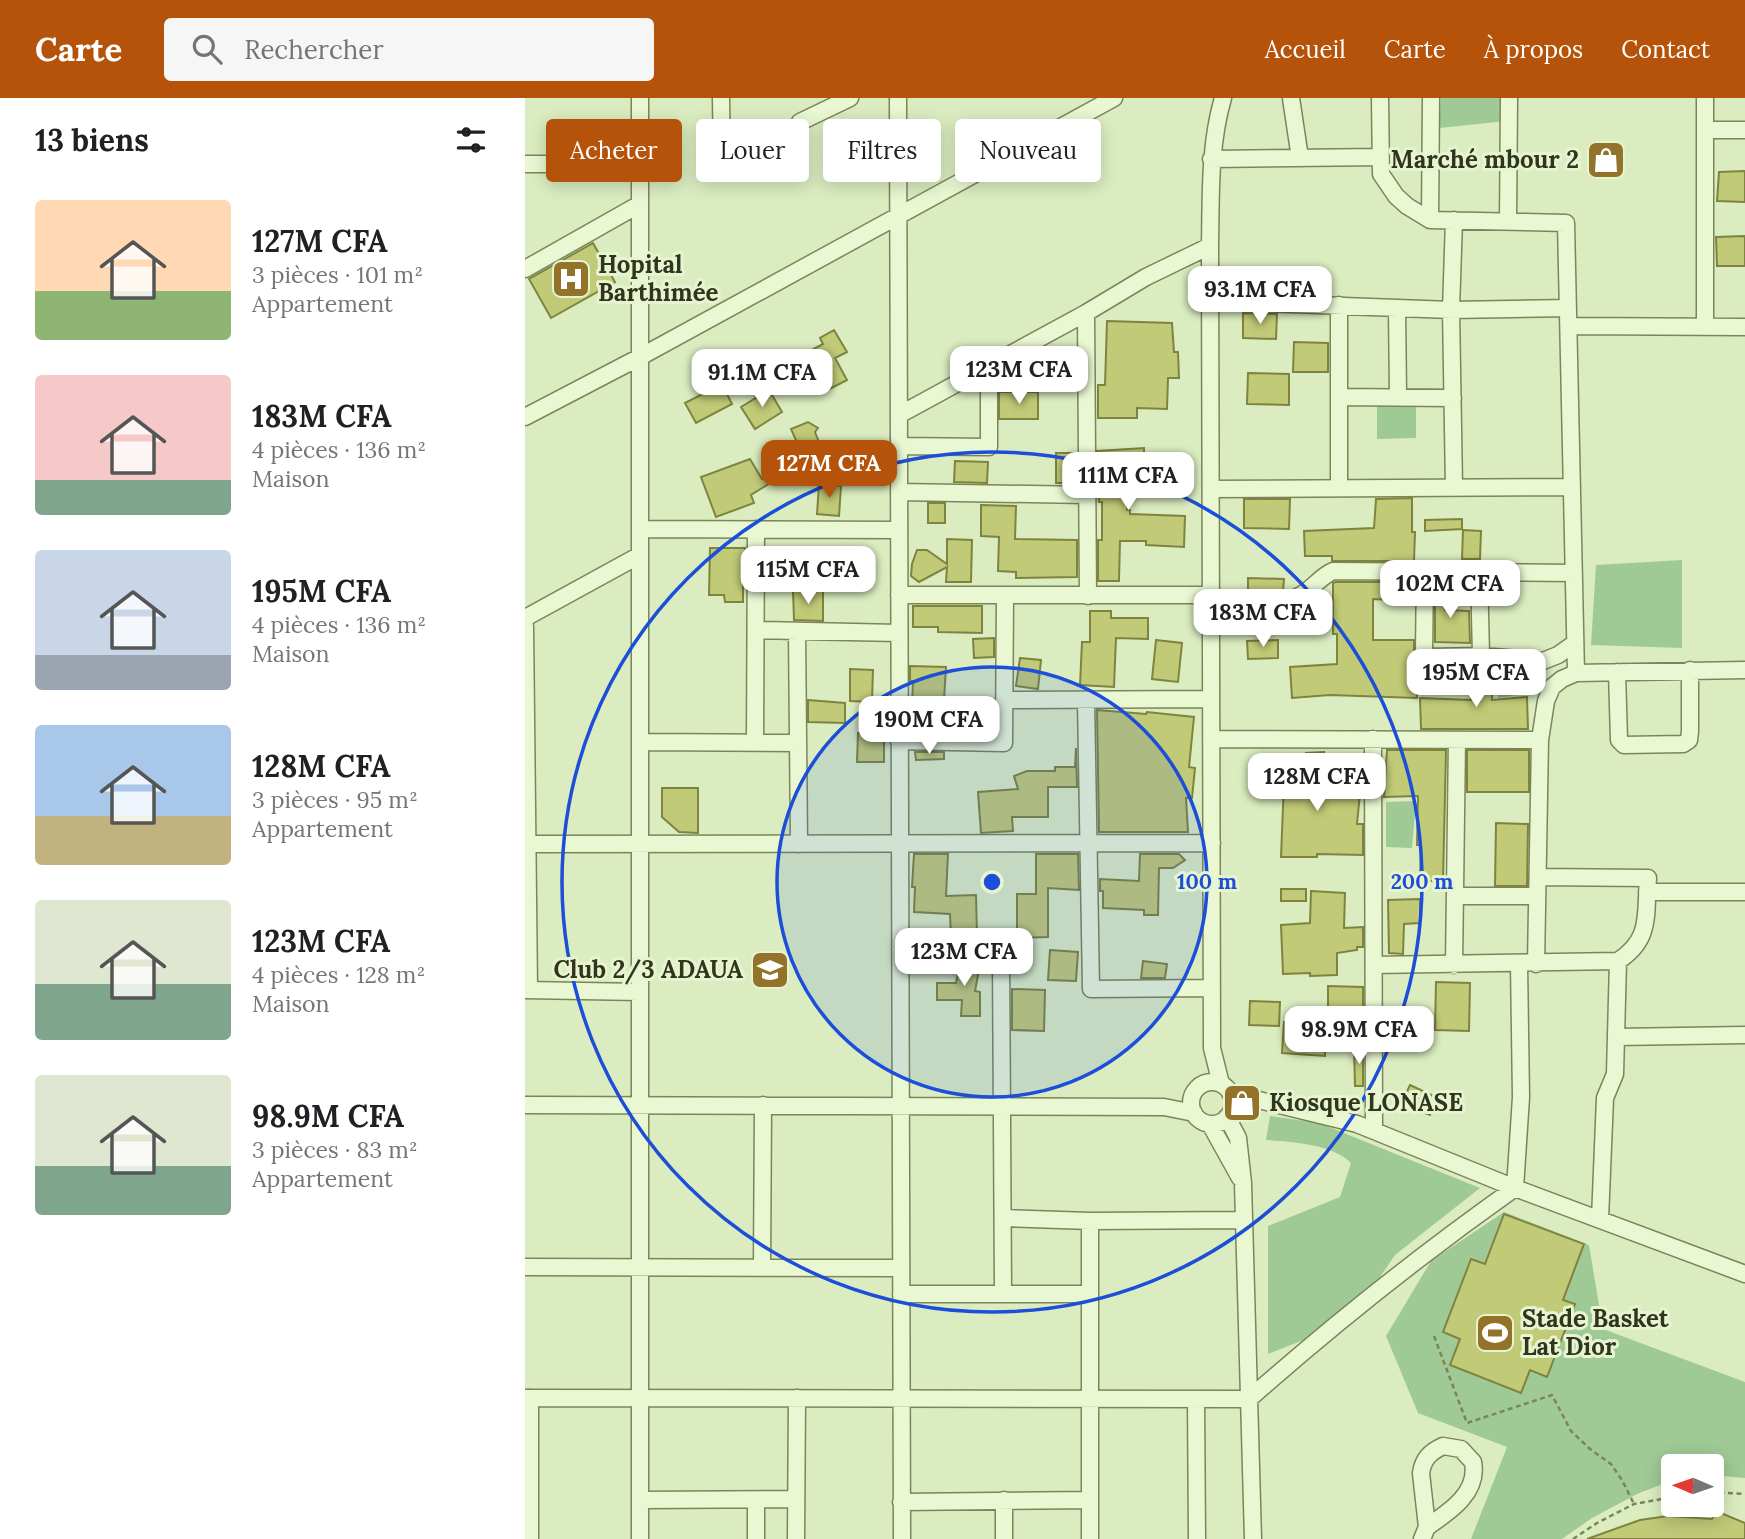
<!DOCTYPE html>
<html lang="fr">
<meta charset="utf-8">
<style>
:root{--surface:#fff;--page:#f6f6f6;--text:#202124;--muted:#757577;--accent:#b45309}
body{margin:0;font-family:Lora,serif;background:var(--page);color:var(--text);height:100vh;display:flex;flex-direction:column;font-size:26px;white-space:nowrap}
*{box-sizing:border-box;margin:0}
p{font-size:23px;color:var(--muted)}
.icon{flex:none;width:38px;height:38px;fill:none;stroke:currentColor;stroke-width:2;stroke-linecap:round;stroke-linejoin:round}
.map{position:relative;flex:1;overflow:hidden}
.sheet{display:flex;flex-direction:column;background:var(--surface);width:525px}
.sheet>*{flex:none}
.banner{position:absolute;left:21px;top:21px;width:665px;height:63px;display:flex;gap:14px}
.needle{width:46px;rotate:272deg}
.tools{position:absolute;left:1136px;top:1356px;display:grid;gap:14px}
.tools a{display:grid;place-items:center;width:63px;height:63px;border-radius:7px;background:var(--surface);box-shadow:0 4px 18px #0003;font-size:35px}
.price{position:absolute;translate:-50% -60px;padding:0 16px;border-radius:14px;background:#fff;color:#222;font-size:23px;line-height:46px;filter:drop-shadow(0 2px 4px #0008)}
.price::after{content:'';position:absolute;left:50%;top:42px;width:21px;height:16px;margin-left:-10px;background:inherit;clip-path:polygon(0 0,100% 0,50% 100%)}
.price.active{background:var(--accent);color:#fff}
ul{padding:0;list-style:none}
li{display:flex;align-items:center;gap:21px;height:175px;padding:0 35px}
li span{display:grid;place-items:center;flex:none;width:196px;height:140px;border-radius:7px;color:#555}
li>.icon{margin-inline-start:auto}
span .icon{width:84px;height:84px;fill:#fffc;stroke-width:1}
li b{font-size:30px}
h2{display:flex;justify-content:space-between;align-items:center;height:84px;padding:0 35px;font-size:30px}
.tag{padding:0 24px;border-radius:7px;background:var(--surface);box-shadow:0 4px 18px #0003;font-size:24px;line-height:63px}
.tag.active{background:var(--accent);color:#fff}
header{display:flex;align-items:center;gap:42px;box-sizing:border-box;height:98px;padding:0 35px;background:var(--accent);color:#fff}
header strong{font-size:33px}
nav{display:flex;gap:38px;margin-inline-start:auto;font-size:24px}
.search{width:490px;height:63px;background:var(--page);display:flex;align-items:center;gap:18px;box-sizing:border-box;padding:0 24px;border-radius:7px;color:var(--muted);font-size:26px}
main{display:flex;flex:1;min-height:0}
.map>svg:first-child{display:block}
.green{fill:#9fca95}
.building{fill:#c1ca77;stroke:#7e843f;stroke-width:2}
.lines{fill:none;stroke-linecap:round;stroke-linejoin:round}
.minor-casing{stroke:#7b8559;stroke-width:19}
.path{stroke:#7b8559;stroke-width:2.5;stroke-dasharray:5 3.5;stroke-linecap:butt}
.minor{stroke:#e9f8d3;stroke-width:16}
.ring{fill:none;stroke:#1d4ed8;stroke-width:3.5}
.labels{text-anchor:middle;stroke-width:6;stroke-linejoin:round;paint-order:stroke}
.poi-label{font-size:24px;font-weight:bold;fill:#31351d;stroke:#e6f4d0;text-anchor:start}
.centre{fill:#1d4ed8;stroke:#e6f4d0;stroke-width:3.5}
.ring-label{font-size:21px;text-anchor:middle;font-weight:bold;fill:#1d4ed8;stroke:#e6f4d0;stroke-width:6;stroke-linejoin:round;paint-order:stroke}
</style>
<header>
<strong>Carte</strong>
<div class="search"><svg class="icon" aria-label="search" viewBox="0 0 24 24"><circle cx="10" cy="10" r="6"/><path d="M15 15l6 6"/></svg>Rechercher</div>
<nav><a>Accueil</a><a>Carte</a><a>À propos</a><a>Contact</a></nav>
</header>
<main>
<section class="sheet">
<h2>13 biens<svg class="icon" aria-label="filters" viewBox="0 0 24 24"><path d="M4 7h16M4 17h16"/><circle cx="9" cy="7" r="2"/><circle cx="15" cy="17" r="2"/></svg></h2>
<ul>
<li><span style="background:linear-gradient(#ffd9b3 65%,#8fb573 0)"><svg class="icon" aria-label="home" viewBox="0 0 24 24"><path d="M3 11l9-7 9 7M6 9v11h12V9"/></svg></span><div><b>127M CFA</b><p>3 pièces · 101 m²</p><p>Appartement</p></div></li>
<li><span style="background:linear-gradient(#f6c9c9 75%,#7fa58c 0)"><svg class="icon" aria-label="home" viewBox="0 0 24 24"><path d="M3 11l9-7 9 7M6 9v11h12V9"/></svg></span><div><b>183M CFA</b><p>4 pièces · 136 m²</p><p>Maison</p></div></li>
<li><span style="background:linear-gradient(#c9d6e8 75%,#9aa5b1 0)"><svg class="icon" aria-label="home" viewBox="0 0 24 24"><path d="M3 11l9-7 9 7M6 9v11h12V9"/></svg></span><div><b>195M CFA</b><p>4 pièces · 136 m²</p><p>Maison</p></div></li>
<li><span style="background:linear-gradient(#a9c7e8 65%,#c2b280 0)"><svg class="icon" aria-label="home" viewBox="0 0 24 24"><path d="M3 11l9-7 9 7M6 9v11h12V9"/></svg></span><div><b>128M CFA</b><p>3 pièces · 95 m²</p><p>Appartement</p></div></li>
<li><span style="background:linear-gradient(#dfe7d0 60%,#7fa58c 0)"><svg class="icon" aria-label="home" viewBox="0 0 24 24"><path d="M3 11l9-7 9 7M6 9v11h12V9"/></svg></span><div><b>123M CFA</b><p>4 pièces · 128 m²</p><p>Maison</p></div></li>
<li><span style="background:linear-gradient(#dfe7d0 65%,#7fa58c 0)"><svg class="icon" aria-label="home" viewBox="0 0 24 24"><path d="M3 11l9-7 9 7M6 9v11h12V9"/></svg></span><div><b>98.9M CFA</b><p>3 pièces · 83 m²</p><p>Appartement</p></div></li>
</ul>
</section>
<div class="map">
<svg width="1220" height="1441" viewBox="0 0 1220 1441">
<rect width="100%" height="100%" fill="#dbedc0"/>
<path class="green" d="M916 0H982V23L914 30Z
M891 305V340L852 341V309Z
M1157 462V550L1066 547 1071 467Z
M973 570 1006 595 973 600Z
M891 703 887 750 861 749V704Z
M745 1018 794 1025 955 1090 870 1157 851 1185 804 1232 743 1256V1128L815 1099 826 1065C807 1046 766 1044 741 1042Z
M979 1114 1064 1147 1078 1231 1220 1284V1380L1187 1377 1186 1368H1148V1382L1112 1396 1067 1420 1037 1441H946L982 1349 893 1315 861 1238 906 1163Z"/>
<path class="building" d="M1220 73V104L1192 103 1194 74Z
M1220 138V168H1192L1191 139Z
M68 145 90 184 26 220 4 181Z
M718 215 752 216 751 241 718 240Z
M582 223 647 225 649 254H653L654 280H643L642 311 612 310V320H573V287H580Z
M309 232 322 254 310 260 322 282 301 293 290 273 295 270 285 253 298 246 295 240Z
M769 244 803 245V274H768Z
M504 262H536V285H504Z
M723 275 764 276V307L722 306Z
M197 286 207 306 171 325 160 305Z
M244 292 257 314 230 331 216 309Z
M474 294H513V321H474Z
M283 324 293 330 290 334 299 357 281 365 266 331Z
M619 350V387H604L602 412H605V416L660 418 659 449 621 447V443H595L594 483H573V442H577V404H574L572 353Z
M531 355H551L552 385H531Z
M225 361 237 381 250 382 226 397 229 405 191 419 176 379Z
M430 363 463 364 462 385 429 384Z
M294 386 316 388 314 418 292 416Z
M887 400V434H890L889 463H807V458H780L779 433 849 430 851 401Z
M719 401H765L764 431 719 430Z
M403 405H420V425H403Z
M456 407 491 408 490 441 552 442V479L491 480V474L473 473 474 439 456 438Z
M937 421V431L900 433V422Z
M938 432 956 433 955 461H937Z
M422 441 447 442 446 484H421L422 469 394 484 386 478 387 466 392 452H402L422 466Z
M185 450H220V469H218V504H200L199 497H184Z
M723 480 759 481 758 493H723Z
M811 484H888L887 503 848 501V542H889V555L895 565H891L892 600 805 597 767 600 765 569 812 566V536H808V485Z
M910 484H921L920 512 944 513 945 545 910 544Z
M268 493H298V523L269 522Z
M388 508H457V535L413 534V529H388Z
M565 513H586V520H623V541L591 540 589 589 555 587 557 544H565Z
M469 540V559L449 560 448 541Z
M631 542 657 545 653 584 627 581Z
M753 542V560L723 561 722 543Z
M495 560 516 562 513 591 491 588Z
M385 568 421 569 419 602 426 603V629H418V633L386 632 388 583H385Z
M947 569H968L967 602 1002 599 1003 631H896L895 600 946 602Z
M325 571 348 572 347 604 325 603Z
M453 601H469V630H453Z
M283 602 320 605V625L283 624Z
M572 612 621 616 622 614 669 619 664 669 670 670 667 700H661L663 734H574Z
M333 635H359V664H332Z
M551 650 552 689H523V719H487L488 733 456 735 453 694 493 691 489 678 502 673H530V669H550Z
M862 652H921L918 783H895L896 747H892L893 698 859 699Z
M942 652H1004V694H942Z
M390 654H419V661L391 662Z
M799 654 800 694 835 695 832 726H838V757L792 756V759H756L760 658H781V655Z
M137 690H173V735L154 734 137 719Z
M971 725 1003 726 1002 788H970Z
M389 756H423L421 798 451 797 452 838H426L425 816 389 814 390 789H387Z
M511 756H553L554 792 523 790V839L492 840V796H511Z
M615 756H654L660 762 648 770H634L633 817H619V812L578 810V793H575V781L614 783Z
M756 791H781V803H756Z
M786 793 820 795 819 830 838 829V849H832V852L812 855V877L785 878V875L758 876 756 827 785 825Z
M895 801V825L879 826 878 856 864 855 863 802Z
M525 852 553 854 551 883 523 882Z
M436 861H456L450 893 455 894V918H436L437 902H412V885H431Z
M618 863 642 866 640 880H616Z
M911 884 945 885 944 933 910 932Z
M803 888 838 889V927L803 926Z
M487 891 520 892 519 933 487 932Z
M725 903 755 904 754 928 724 927Z
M759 924 800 927V958L757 955Z
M829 949H838V988H830Z
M885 987 911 999 905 1017 876 1006Z
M979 1116 1059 1146 1038 1202 1050 1206 1022 1279 1005 1272 996 1295 925 1267 935 1241 918 1234 946 1161 960 1166Z
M1191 1413 1220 1425V1441H1062L1115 1422 1143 1418 1187 1421Z"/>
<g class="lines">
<defs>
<path id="minor" d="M115 0V1441
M196 0 197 65
M373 0 377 1441
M766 0 775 60
M855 0 856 76 871 98 882 108 905 122 1041 125 1051 575
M1180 0V229
M275 24 325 0
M1180 32H1220
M686 61 855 59
M0 66H115
M905 122 906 0
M983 124 984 0
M0 171 115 106
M687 203 926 212 1043 210
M872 210 873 299
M561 215 563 498
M1044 228 1220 229
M814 299 928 300
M374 317 561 215 621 179 685 148
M0 319 115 259 589 0
M374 348 464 349V268
M929 389 926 212 929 122
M814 390V207
M687 391 1047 389
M374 394 562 397
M115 431 374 432
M900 473 899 554 903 559 956 558 1018 563 1033 557 1050 545
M954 474 956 558
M374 497H687
M686 509C712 507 754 510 776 497 788 490 795 479 808 473L1049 475
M0 520 115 457
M0 528 4 892
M231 532 374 535
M272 533 274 746
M1092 574 1094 642 1099 647 1158 646 1164 642 1165 633V572
M479 602 686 601
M561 602 566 891 687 890
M686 641 1015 642
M848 641 849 1033
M374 643 479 645 480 498
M115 644 273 645
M230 644 231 431
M0 746 687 745
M1122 794H1220
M930 798H1012
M375 851 468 850 476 857 478 1194
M1011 866 1015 642 1021 603 1027 589 1037 581 1051 575 1220 572
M849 867 1093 863C1127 841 1120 817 1123 780L1013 779
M929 867 932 642
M0 892 115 894
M1091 939 1220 937
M666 1005a21 21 0 1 1 42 0a21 21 0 1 1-42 0Z
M696 986 687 950 685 148C686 98 684 48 698 0
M705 995 832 1026 990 1090 1220 1176
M0 1007 639 1009 669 1015
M702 1019 713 1040 718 1085 728 1441
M685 1026 715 1080
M479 1120 565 1123 719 1122
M1075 1121 1080 1000 1090 976 1093 863
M565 1123V1441
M0 1169 376 1170
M237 1169 238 1007
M376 1196H565
M0 1300 724 1301C809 1226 898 1155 990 1090L996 999 994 866
M5 1300V1441
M671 1301 672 1441
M115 1402 271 1401
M376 1404 565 1402
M231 1441V1402
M271 1441 272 1300
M479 1441V1402
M897 1441 902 1429 896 1375C898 1361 905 1354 918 1348L936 1351 948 1364C954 1395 924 1414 902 1429"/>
</defs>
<use href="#minor" class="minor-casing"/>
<path class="path" d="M909 1238 942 1325 1027 1297 1046 1333 1065 1351 1086 1366 1097 1382 1109 1406
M1186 1394 1220 1396
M1048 1441 1072 1425 1109 1406 1148 1399"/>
<use href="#minor" class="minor"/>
</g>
<circle cx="467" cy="784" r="215" fill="#1d4ed8" fill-opacity=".12"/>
<g class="ring">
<circle cx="467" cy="784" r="215"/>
<circle cx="467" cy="784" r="430"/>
</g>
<defs>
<symbol id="shop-square" viewBox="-11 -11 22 22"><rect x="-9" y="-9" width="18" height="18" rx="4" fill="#93722a" stroke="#e6f4d0"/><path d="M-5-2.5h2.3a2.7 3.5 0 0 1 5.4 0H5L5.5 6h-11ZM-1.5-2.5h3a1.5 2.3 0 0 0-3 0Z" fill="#fff"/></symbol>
<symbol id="hospital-square" viewBox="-11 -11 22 22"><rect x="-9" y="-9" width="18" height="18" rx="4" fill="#93722a" stroke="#e6f4d0"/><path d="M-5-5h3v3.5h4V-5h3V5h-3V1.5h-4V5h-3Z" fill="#fff"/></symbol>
<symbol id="school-square" viewBox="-11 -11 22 22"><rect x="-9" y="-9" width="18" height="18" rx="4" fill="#93722a" stroke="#e6f4d0"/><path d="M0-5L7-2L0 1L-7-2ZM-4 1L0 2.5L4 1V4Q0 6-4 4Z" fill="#fff"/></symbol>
<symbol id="stadium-square" viewBox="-11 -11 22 22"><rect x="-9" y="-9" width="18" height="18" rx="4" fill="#93722a" stroke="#e6f4d0"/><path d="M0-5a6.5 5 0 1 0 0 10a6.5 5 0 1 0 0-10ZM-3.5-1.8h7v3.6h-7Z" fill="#fff"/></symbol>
</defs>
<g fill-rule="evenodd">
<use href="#shop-square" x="1059" y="40" width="44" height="44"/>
<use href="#hospital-square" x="24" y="159" width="44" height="44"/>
<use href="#school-square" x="223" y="850" width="44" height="44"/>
<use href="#shop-square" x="695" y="983" width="44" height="44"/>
<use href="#stadium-square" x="948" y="1213" width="44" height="44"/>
</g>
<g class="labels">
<g class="poi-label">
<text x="1054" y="70" text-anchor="end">Marché mbour 2</text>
<text x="73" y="175">Hopital<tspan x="73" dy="28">Barthimée</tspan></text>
<text x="218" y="880" text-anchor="end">Club 2/3 ADAUA</text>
<text x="744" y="1013">Kiosque LONASE</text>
<text x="997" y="1229">Stade Basket<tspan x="997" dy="28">Lat Dior</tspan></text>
</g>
</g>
<circle cx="467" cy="784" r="10" class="centre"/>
<g class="ring-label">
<text x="682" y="791">100 m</text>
<text x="897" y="791">200 m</text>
</g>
</svg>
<div class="tools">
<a><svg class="needle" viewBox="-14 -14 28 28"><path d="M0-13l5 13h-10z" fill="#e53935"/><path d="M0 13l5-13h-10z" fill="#757577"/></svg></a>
</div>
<b class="price" style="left:735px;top:228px">93.1M CFA</b>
<b class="price" style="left:494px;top:308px">123M CFA</b>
<b class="price" style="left:237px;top:311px">91.1M CFA</b>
<b class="price active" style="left:304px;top:402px">127M CFA</b>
<b class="price" style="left:603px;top:414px">111M CFA</b>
<b class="price" style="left:283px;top:508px">115M CFA</b>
<b class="price" style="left:925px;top:522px">102M CFA</b>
<b class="price" style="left:738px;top:551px">183M CFA</b>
<b class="price" style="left:951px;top:611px">195M CFA</b>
<b class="price" style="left:404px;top:658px">190M CFA</b>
<b class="price" style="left:792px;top:715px">128M CFA</b>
<b class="price" style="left:439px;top:890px">123M CFA</b>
<b class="price" style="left:834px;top:968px">98.9M CFA</b>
<div class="banner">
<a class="tag active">Acheter</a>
<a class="tag">Louer</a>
<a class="tag">Filtres</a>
<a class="tag">Nouveau</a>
</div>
</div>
</main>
